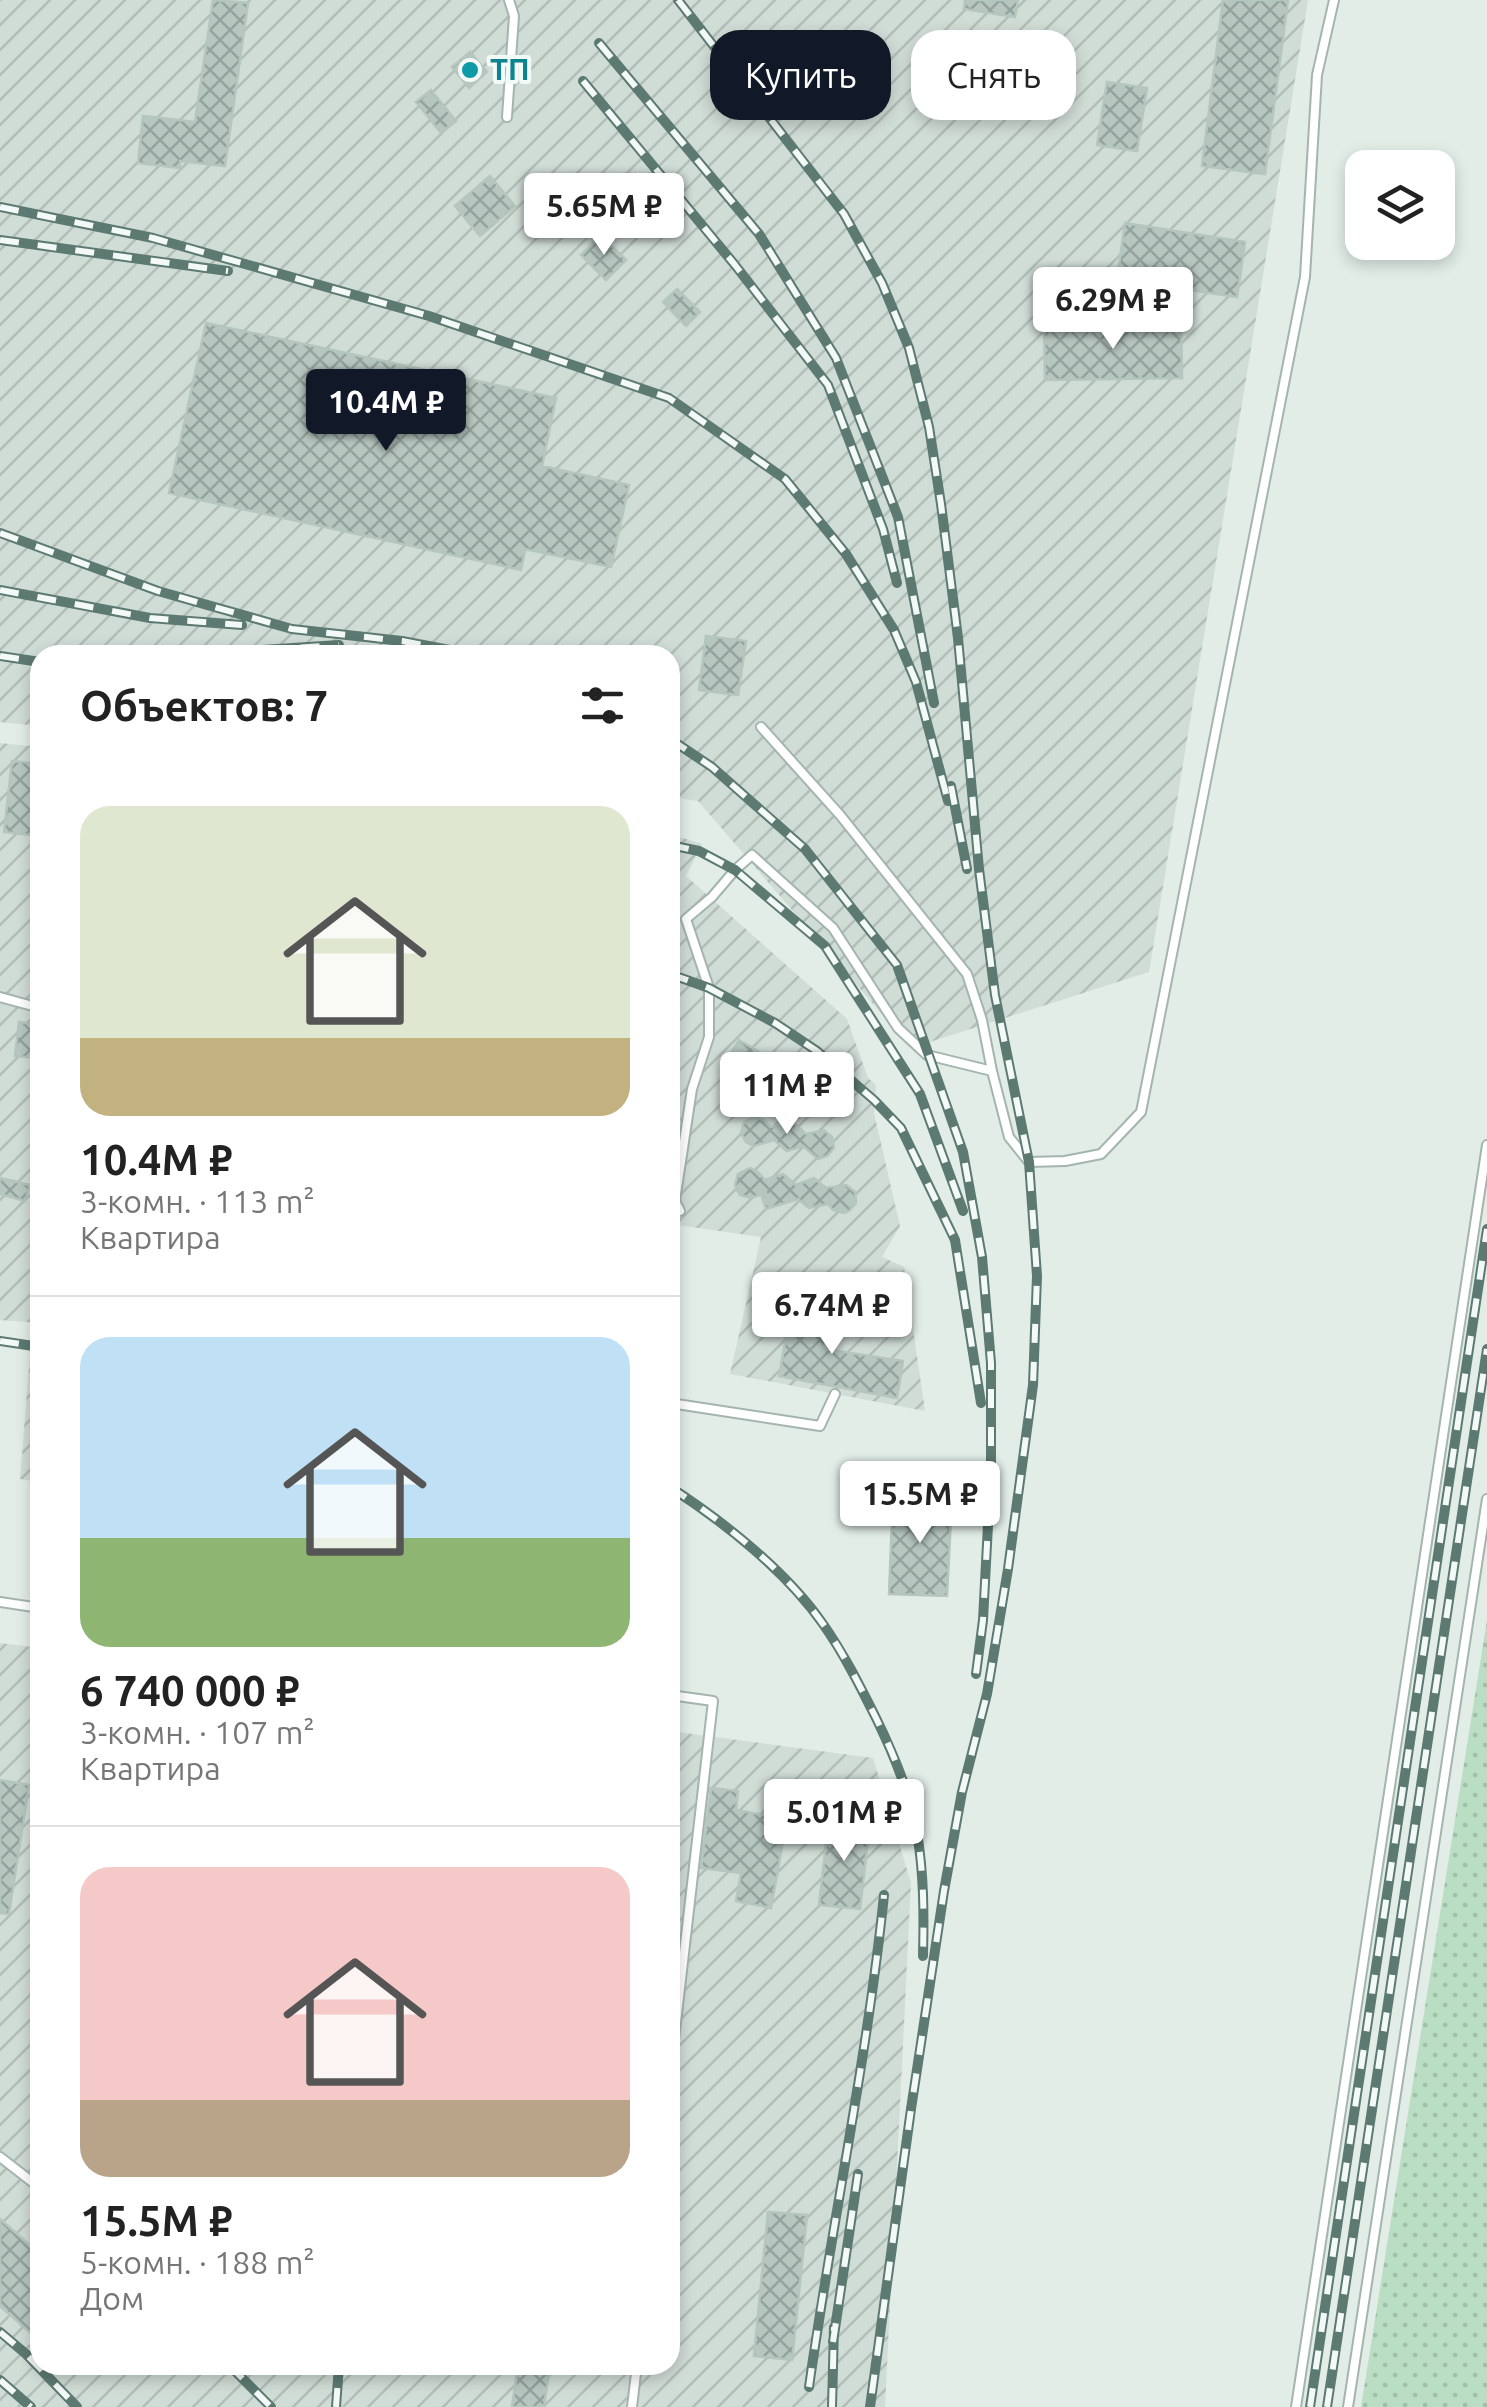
<!DOCTYPE html>
<html lang="ru">
<meta charset="utf-8">
<style>
:root{--surface:#fff;--page:#f6f6f6;--text:#222;--muted:#767676;--line:#e0e0e0;--accent:#111827}
body{margin:0;font-family:Ubuntu,sans-serif;background:var(--page);color:var(--text);height:100vh;display:flex;flex-direction:column;font-size:38px;white-space:nowrap}
*{box-sizing:border-box;margin:0}
p{font-size:32px;color:var(--muted)}
.icon{flex:none;width:55px;height:55px;fill:none;stroke:currentColor;stroke-width:2;stroke-linecap:round;stroke-linejoin:round}
.map{position:relative;flex:1;overflow:hidden}
.drawer{position:absolute;left:30px;top:645px;width:650px;height:1730px;display:flex;flex-direction:column;background:var(--surface);border-radius:30px;box-shadow:0 5px 15px #0003}
.drawer>*{flex:none}
.guide{position:absolute;left:710px;top:30px;width:625px;height:90px;display:flex;gap:20px}
.buttons{position:absolute;left:1345px;top:150px;display:grid;gap:20px}
.buttons a{display:grid;place-items:center;width:110px;height:110px;border-radius:20px;background:var(--surface);box-shadow:0 5px 15px #0003;font-size:50px}
.price{position:absolute;translate:-50% -85px;padding:0 22px;border-radius:10px;background:#fff;color:#222;font-size:32px;line-height:65px;filter:drop-shadow(0 2px 5px #0008)}
.price::after{content:'';position:absolute;left:50%;top:60px;width:30px;height:22px;margin-left:-15px;background:inherit;clip-path:polygon(0 0,100% 0,50% 100%)}
.price.active{background:var(--accent);color:#fff}
ul{padding:0;list-style:none}
li{display:grid;align-content:center;gap:20px;height:530px;padding:0 50px}
li+li{border-top:2px solid var(--line)}
li span{display:grid;place-items:center;height:310px;border-radius:30px;color:#555}
li>.icon{margin-inline-start:auto}
span .icon{width:180px;height:180px;fill:#fffc;stroke-width:1}
li b{font-size:42px}
h2{display:flex;justify-content:space-between;align-items:center;height:120px;padding:0 50px;font-size:42px}
.chip{padding:0 35px;border-radius:30px;background:var(--surface);box-shadow:0 5px 15px #0003;font-size:35px;line-height:90px}
.chip.active{background:var(--accent);color:#fff}
.map>svg:first-child{display:block}
.industrial{fill:url(#industrial-furrows)}
.garden{fill:url(#garden-dots)}
.building{fill:url(#building-cross-hatch);stroke:#b4c6be;stroke-width:2.5}
.lines{fill:none;stroke-linecap:round;stroke-linejoin:round}
.lane-casing{stroke:#a4b5ae;stroke-width:12}
.lane{stroke:#fff;stroke-width:8}
.rail-casing{stroke:#5c7a71;stroke-width:10}
.rail{stroke:#f3f9f6;stroke-width:6;stroke-dasharray:19;stroke-linecap:butt}
.culture-dot{fill:#0f9aa8;stroke:#f3f9f6;stroke-width:4}
.labels{text-anchor:middle;stroke-width:8;stroke-linejoin:round;paint-order:stroke}
.culture-label{font-size:30px;font-weight:bold;fill:#0d838f;stroke:#f3f9f6;text-anchor:start}
</style>
<div class="map">
<svg width="1487" height="2407" viewBox="0 0 1487 2407">
<defs>
<pattern id="industrial-furrows" width="10" height="10" patternUnits="userSpaceOnUse" patternTransform="scale(2.5)"><rect width="10" height="10" fill="#d0dcd6"/><path d="M-1 1l2-2M0 10L10 0M9 11l2-2" fill="none" stroke="#b2beb8"/></pattern>
<pattern id="garden-dots" width="8" height="8" patternUnits="userSpaceOnUse" patternTransform="scale(2.5)"><rect width="8" height="8" fill="#badec3"/><path d="M2 2h.1M6 6h.1" fill="none" stroke="#a0c0a8" stroke-width="1.8" stroke-linecap="round"/></pattern>
<pattern id="building-cross-hatch" width="8" height="8" patternUnits="userSpaceOnUse" patternTransform="scale(2.5)"><rect width="8" height="8" fill="#b7c7c0"/><path d="M0 0l8 8M0 8l8-8" fill="none" stroke="#94a39d"/></pattern>
</defs>
<rect width="100%" height="100%" fill="#e2ede7"/>
<path class="industrial" d="M0 0H1308L1149 972 911 1048 698 801 670 797V655H40V726L0 722Z
M0 743 40 747V1323L0 1320Z
M670 834 702 844 686 876 847 1019 868 1078 876 1085 874 1113 900 1226 882 1257 904 1267 925 1411 730 1374 761 1237 670 1224Z
M30 1355 40 1356V1482L20 1479Z
M0 1643 40 1648V2365H670V1731L873 1758 911 1883 885 2407H0Z"/>
<path class="garden" d="M1487 1620V2407H1361Z"/>
<path class="building" d="M213 0 248 3 225 166 180 161V168L138 163 143 116 195 122Z
M965 0H1018L1015 17 964 9Z
M1223 0H1288L1265 174 1202 166Z
M470 52 487 72 469 88 452 67Z
M1107 82 1147 88 1137 151 1097 145Z
M431 90 456 121 441 133 416 102Z
M490 176 515 206 480 236 455 206Z
M1125 223 1245 242 1237 297 1117 279Z
M601 235 626 260 606 280 581 255Z
M677 289 700 312 686 326 663 302Z
M206 323 556 398 542 466 629 485 611 567 525 549 521 570 169 493Z
M1181 323 1182 378 1045 380 1044 325Z
M706 636 746 641 738 695 699 690Z
M12 761 40 764V836L4 832Z
M19 1022 38 1025 34 1058 15 1056Z
M739 1040 799 1075 790 1091 729 1056Z
M754 1117 764 1120 771 1127 793 1122 806 1134 824 1130 832 1137 834 1148 827 1156 818 1159 803 1146 787 1151 774 1140 754 1146 746 1142 741 1133 744 1122Z
M750 1168 758 1172 765 1180 783 1174 796 1185 814 1178 826 1188 846 1185 855 1192 856 1203 849 1211 844 1213 833 1210 828 1204 809 1208 798 1199 766 1209 762 1197 767 1195 766 1193 751 1198 740 1195 737 1190 735 1185 738 1174Z
M0 1178 30 1185 25 1201 0 1194Z
M793 1300 832 1307 824 1349 903 1361 897 1398 779 1376Z
M893 1495 952 1498 947 1596 889 1594Z
M0 1780 29 1785 9 1914 0 1913Z
M711 1788 738 1791 736 1810 787 1819 771 1908 736 1901 741 1873 701 1868Z
M829 1818 870 1823 860 1909 819 1905Z
M768 2212 807 2215 792 2360 754 2356Z
M0 2219 40 2254V2341L0 2306Z
M518 2365H550L544 2407H512Z"/>
<g class="lines">
<defs>
<path id="lane" d="M507 117 514 16 509 0
M761 727 840 815 967 974 982 1020 992 1071
M0 997 40 1008
M680 1211 675 1201 692 1089 709 1037V988L686 919 712 897 735 870 752 855 833 928 898 1028 927 1055 992 1071 1009 1137 1029 1162 1065 1161 1101 1154 1141 1112 1305 277 1317 75 1334 0
M670 1403 820 1426 835 1394
M0 1602 40 1608
M670 1695 713 1701 670 2075
M0 2157 40 2188
M632 2407 637 2365
M1296 2407 1487 1145
M1348 2407 1487 1499"/>
</defs>
<use href="#lane" class="lane-casing"/>
<use href="#lane" class="lane"/>
<defs>
<path id="rail" d="M678 0 844 214 882 283 909 348 929 427 941 504 958 638 979 869 995 995 1029 1162 1037 1276 1033 1385 1008 1569 987 1694 962 1792 944 1891 911 2109 870 2407
M599 43 759 234 836 358 898 517 934 703
M583 81 735 265 828 385 883 529 897 583
M0 207 153 238 429 316 669 398 785 479 846 554 894 630 916 682 948 801
M0 240 228 271
M0 533 158 591 292 629 402 641 476 655
M0 590 150 618 242 625
M225 655 262 650 339 645
M0 656 40 662
M670 739 712 767 805 849 897 965 963 1152 982 1257 991 1363V1468L983 1620 976 1674
M951 786 967 869
M670 845 699 851 735 870 825 946 920 1094 963 1211
M670 974 709 988 775 1023 817 1051 874 1100 901 1128 955 1240 981 1403
M0 1341 40 1347
M670 1487C724 1522 786 1571 823 1624 844 1654 860 1686 876 1718 893 1753 911 1795 917 1833 924 1874 924 1915 923 1956
M0 2332 26 2354 77 2407
M833 2342 858 2174
M229 2365 271 2407
M0 2380 31 2407
M809 2387C832 2223 867 2060 884 1895
M336 2407 339 2365
M832 2407 834 2327
M1310 2407 1487 1229
M1327 2407 1487 1349"/>
</defs>
<use href="#rail" class="rail-casing"/>
<use href="#rail" class="rail"/>
</g>
<circle class="culture-dot" cx="470" cy="70" r="10"/>
<g class="labels">
<g class="culture-label">
<text x="490" y="80">ТП</text>
</g>
</g>
</svg>
<div class="buttons">
<a><svg class="icon" aria-label="layers" viewBox="0 0 24 24"><path d="M12 4l9 5-9 5-9-5zM3 14l9 5 9-5"/></svg></a>
</div>
<b class="price" style="left:604px;top:258px">5.65M ₽</b>
<b class="price" style="left:1113px;top:352px">6.29M ₽</b>
<b class="price active" style="left:386px;top:454px">10.4M ₽</b>
<b class="price" style="left:787px;top:1137px">11M ₽</b>
<b class="price" style="left:832px;top:1357px">6.74M ₽</b>
<b class="price" style="left:920px;top:1546px">15.5M ₽</b>
<b class="price" style="left:844px;top:1864px">5.01M ₽</b>
<div class="guide">
<a class="chip active">Купить</a>
<a class="chip">Снять</a>
</div>
<section class="drawer">
<h2>Объектов: 7<svg class="icon" aria-label="filters" viewBox="0 0 24 24"><path d="M4 7h16M4 17h16"/><circle cx="9" cy="7" r="2"/><circle cx="15" cy="17" r="2"/></svg></h2>
<ul>
<li><span style="background:linear-gradient(#dfe7d0 75%,#c2b280 0)"><svg class="icon" aria-label="home" viewBox="0 0 24 24"><path d="M3 11l9-7 9 7M6 9v11h12V9"/></svg></span><div><b>10.4M ₽</b><p>3-комн. · 113 m²</p><p>Квартира</p></div></li>
<li><span style="background:linear-gradient(#bfe0f5 65%,#8fb573 0)"><svg class="icon" aria-label="home" viewBox="0 0 24 24"><path d="M3 11l9-7 9 7M6 9v11h12V9"/></svg></span><div><b>6 740 000 ₽</b><p>3-комн. · 107 m²</p><p>Квартира</p></div></li>
<li><span style="background:linear-gradient(#f6c9c9 75%,#b9a48a 0)"><svg class="icon" aria-label="home" viewBox="0 0 24 24"><path d="M3 11l9-7 9 7M6 9v11h12V9"/></svg></span><div><b>15.5M ₽</b><p>5-комн. · 188 m²</p><p>Дом</p></div></li>
</ul>
</section>
</div>
